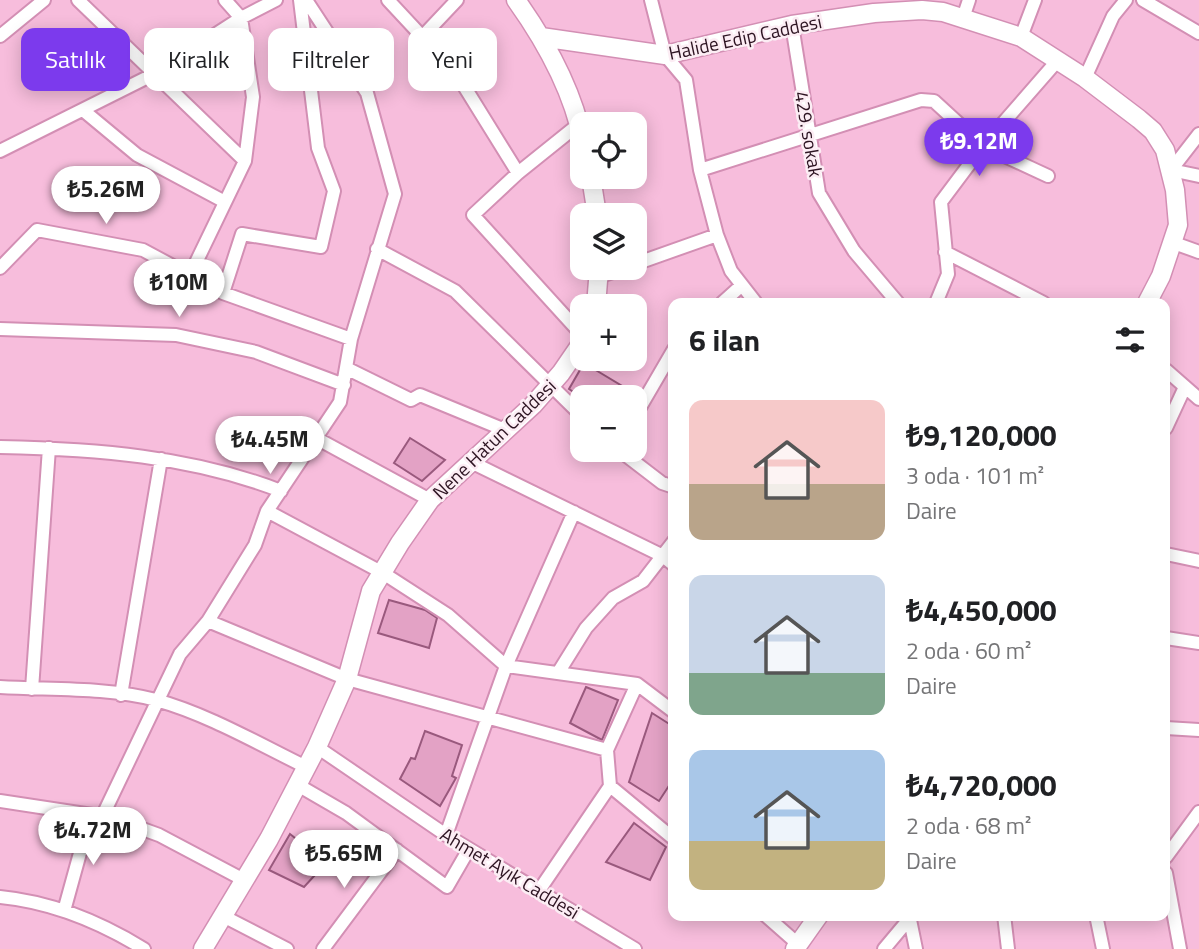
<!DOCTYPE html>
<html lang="tr">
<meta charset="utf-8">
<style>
:root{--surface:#fff;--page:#f6f6f6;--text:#202124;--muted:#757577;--accent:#7c3aed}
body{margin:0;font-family:"Titillium Web",sans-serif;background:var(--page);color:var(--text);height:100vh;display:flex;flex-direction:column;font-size:26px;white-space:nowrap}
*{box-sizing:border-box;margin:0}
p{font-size:23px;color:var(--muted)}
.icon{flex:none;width:38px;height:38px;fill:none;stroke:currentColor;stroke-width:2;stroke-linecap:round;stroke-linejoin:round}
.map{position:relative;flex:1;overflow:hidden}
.drawer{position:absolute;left:668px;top:298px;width:502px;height:623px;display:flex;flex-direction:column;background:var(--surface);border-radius:14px;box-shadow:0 4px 18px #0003}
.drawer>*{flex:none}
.banner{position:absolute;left:21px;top:28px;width:542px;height:63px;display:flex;gap:14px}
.controls{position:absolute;left:570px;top:112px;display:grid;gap:14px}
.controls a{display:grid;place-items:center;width:77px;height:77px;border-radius:14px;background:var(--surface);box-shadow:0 4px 18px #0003;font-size:35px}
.price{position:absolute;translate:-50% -60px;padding:0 16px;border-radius:24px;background:#fff;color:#222;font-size:23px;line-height:46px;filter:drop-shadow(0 2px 4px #0008)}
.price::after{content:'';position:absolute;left:50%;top:42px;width:21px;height:16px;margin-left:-10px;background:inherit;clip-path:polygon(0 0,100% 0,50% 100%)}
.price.current{background:var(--accent);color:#fff}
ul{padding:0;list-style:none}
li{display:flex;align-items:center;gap:21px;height:175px;padding:0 21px}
li span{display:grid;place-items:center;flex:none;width:196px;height:140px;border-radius:14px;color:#555}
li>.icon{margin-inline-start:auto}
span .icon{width:84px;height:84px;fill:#fffc;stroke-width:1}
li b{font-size:30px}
h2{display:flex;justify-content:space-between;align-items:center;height:84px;padding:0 21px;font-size:30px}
.chip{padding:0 24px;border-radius:14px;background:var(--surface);box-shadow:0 4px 18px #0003;font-size:24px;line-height:63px}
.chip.current{background:var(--accent);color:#fff}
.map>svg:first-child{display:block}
.building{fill:#e3a2c5;stroke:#99597d;stroke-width:2}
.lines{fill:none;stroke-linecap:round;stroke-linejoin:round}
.street-casing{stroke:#d38fb4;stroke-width:16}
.secondary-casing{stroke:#d38fb4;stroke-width:21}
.street{stroke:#fff;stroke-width:12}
.secondary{stroke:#fff;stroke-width:18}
.labels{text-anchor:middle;stroke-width:5;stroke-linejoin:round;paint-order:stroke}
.street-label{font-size:19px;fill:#2d1422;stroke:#fcedf4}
</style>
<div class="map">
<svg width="1199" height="949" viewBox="0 0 1199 949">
<rect width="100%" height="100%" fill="#f7bddc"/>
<path class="building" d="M584 363 637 395 636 397H581L569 389Z
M410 438 445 460 422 481 394 463Z
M389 600 425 610 437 618 429 648 378 633Z
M586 687 618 700 602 740 570 723Z
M652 713 674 727V778L659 801 629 782Z
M425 731 462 745 452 776 456 778 440 806 400 779 411 758 415 759Z
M634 823 666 847 650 880 606 862Z
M290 834 326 863 304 887 269 870Z"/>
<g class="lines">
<defs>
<path id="street" d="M78 0 245 161
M388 0 456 73 518 173
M651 0 665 55 686 80 700 170 717 235 731 271 756 303
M1143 0 1199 33
M963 18 969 0
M792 25 819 193 854 251 898 303
M0 36 44 0
M422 37 457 0
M1021 37 1035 0
M1085 78 1113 16 1126 0
M84 111 137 155 225 202
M579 124 518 173 473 215 583 336
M1199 134 1171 170 1199 176
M0 151 154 74 241 18 276 0
M700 170 921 100 934 101 983 146 1048 176
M1174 243 1199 252
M377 249 455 291 583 417
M945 252 1044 303
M635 264 717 235
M0 268 37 230 143 250 223 293 351 339
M190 275 245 161 253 97 241 18 225 0
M598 277 625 268
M223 293 242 234 321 247 334 191 318 148 300 0
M722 303 742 285
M936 303 948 274 941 202 983 146 1058 60
M0 329 176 335 256 352 344 385
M348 369 411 400 420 395 505 430
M1166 370 1199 399
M635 416 674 349
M1166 428 1185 387
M316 438 430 500
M0 447C95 449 191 456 281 491
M619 450 662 483 674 487
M471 462 663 556 674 565
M267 511 383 573 448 615 506 666 637 684 674 712
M1166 554 1199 561
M208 621 347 679 607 750
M1166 638 1199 643
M558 673 586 628 613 598 643 581 674 541
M637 684 607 750 610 786 674 839
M0 687C51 690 107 687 156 700 207 714 257 743 304 766
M32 689 49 448
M121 695 161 459
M1166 728 1199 730
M317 747 446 835 635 949
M296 784 346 813 447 887 469 849
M0 801 112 818 159 835 244 880
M446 835 506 666 574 512
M1166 857 1199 812
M1166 873 1180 949
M538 892 610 786
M0 897C52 902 100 922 144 949
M64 911 80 853 103 815 180 654 208 621 255 545 267 511 340 402 351 339 395 194 367 93 306 0
M765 915 798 944
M909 915 916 949
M1004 915 1008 949
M1096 915 1103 949
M223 916 287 949
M323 949 397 850
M884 949 910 918"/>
<path id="secondary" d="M516 0C546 42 573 91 583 142
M541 37 665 55 792 25 874 13 922 10 943 12 1021 37 1085 78 1139 119 1153 131 1165 150 1175 190 1178 225 1161 276 1147 303
M591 177 597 215
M596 306 599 268
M203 949 269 839 317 747 347 679 371 591 400 543 430 500 533 405 561 373 583 341
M795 949 819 915"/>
</defs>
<use href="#street" class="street-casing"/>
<use href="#secondary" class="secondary-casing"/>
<use href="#street" class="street"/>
<use href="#secondary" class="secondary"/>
</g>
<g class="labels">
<g class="street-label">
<text transform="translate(745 37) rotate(-12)" y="7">Halide Edip Caddesi</text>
<text transform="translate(809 134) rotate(80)" y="7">429. sokak</text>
<text transform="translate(494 439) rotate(-44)" y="7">Nene Hatun Caddesi</text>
<text transform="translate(510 873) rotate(31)" y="7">Ahmet Ayık Caddesi</text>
</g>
</g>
</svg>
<div class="controls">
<a><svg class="icon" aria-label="locate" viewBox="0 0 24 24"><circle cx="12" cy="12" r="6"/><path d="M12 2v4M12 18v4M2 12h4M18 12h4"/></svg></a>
<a><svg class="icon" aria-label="layers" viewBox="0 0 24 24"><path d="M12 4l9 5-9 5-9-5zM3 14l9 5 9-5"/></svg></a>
<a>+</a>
<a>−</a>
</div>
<b class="price current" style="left:979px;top:178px">₺9.12M</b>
<b class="price" style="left:106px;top:226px">₺5.26M</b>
<b class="price" style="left:179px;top:319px">₺10M</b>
<b class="price" style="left:270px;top:476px">₺4.45M</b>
<b class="price" style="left:93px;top:867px">₺4.72M</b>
<b class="price" style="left:344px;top:890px">₺5.65M</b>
<div class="banner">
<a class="chip current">Satılık</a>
<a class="chip">Kiralık</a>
<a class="chip">Filtreler</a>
<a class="chip">Yeni</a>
</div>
<section class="drawer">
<h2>6 ilan<svg class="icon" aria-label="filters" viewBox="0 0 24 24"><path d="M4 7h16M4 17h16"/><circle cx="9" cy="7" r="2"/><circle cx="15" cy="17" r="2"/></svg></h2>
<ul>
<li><span style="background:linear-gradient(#f6c9c9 60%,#b9a48a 0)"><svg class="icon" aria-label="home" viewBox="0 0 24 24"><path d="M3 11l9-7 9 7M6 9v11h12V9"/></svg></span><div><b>₺9,120,000</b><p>3 oda · 101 m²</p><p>Daire</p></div></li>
<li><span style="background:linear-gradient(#c9d6e8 70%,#7fa58c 0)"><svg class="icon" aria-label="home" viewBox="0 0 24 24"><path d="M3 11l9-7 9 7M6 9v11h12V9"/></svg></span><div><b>₺4,450,000</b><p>2 oda · 60 m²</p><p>Daire</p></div></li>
<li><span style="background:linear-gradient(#a9c7e8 65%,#c2b280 0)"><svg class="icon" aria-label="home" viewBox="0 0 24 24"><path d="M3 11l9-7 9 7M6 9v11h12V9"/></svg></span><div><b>₺4,720,000</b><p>2 oda · 68 m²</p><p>Daire</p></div></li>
</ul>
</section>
</div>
